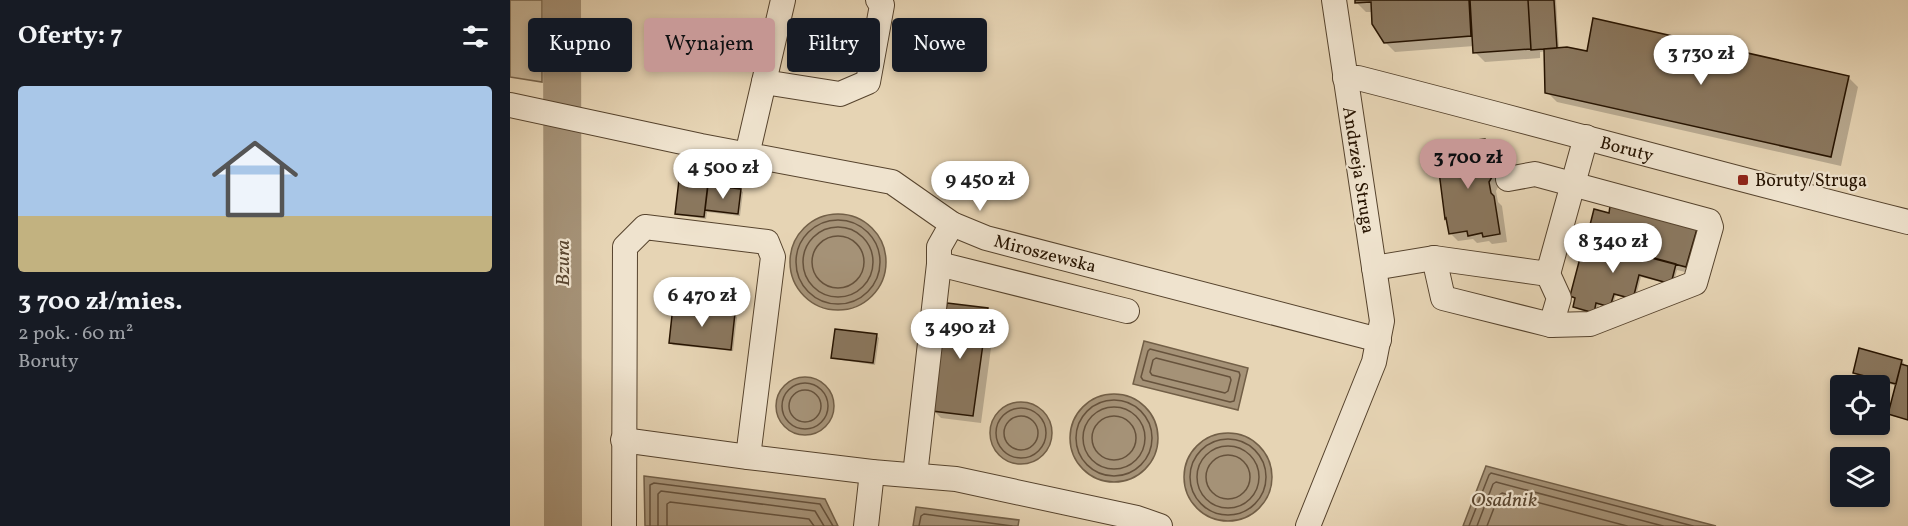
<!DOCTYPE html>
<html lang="pl">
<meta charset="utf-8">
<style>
:root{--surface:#171b24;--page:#242831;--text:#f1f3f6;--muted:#9ea1a6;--accent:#c59692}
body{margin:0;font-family:Vollkorn,serif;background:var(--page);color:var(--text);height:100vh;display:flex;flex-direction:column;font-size:22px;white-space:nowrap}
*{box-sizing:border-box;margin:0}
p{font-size:20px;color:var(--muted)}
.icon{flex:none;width:33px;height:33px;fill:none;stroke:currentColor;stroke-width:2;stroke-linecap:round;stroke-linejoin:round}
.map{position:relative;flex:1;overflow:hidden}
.side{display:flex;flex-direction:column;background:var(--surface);width:510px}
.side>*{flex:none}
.top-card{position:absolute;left:18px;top:18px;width:570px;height:54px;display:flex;gap:12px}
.buttons{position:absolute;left:1320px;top:375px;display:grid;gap:12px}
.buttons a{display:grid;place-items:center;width:60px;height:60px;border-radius:6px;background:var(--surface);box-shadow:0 3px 9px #0003;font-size:30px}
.price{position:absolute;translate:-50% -51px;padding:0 14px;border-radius:21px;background:#fff;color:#222;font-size:20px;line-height:39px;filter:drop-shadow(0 2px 3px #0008)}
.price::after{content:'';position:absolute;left:50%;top:36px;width:18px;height:14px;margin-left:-9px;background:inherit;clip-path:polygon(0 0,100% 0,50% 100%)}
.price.current{background:var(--accent);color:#111}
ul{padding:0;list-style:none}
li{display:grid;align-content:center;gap:12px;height:318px;padding:0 18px}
li span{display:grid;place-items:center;height:186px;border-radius:6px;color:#555}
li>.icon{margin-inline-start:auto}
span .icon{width:108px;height:108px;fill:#fffc;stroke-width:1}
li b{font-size:26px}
h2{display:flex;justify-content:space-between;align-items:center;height:72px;padding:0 18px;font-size:26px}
.pill{padding:0 21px;border-radius:6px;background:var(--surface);box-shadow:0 3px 9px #0003;font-size:21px;line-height:54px}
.pill.current{background:var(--accent);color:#111}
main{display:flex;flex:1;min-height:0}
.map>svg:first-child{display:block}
.green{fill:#c5b395;stroke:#76634a;stroke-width:1.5}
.water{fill:#a59277;stroke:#725f47;stroke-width:1.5}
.shadow{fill:#0003}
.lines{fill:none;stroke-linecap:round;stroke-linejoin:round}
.shore{stroke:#66523c;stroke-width:1.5}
.river{stroke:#a59277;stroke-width:38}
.building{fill:#8a775e;stroke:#261300;stroke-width:1.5}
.minor-casing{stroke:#56432d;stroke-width:26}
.minor{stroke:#efe3ce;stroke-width:24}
.poi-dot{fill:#8f2418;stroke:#efe3ce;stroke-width:2}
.labels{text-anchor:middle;stroke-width:4.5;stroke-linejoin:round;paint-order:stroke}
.street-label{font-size:18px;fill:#261300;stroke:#efe3ce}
.poi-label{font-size:18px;fill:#261300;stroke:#efe3ce;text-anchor:start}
.water-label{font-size:20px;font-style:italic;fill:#594630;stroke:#efe3ce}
</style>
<main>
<section class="side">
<h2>Oferty: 7<svg class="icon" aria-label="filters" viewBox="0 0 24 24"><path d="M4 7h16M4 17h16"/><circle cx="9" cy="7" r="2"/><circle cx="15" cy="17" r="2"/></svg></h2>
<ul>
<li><span style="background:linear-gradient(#a9c7e8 70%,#c2b280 0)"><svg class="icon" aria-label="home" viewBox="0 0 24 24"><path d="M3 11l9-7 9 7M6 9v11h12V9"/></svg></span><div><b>3 700 zł/mies.</b><p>2 pok. · 60 m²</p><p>Boruty</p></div></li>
</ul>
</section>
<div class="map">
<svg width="1398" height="526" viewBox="0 0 1398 526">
<rect width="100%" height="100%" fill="#e6d4b4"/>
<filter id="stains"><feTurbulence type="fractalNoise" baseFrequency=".00333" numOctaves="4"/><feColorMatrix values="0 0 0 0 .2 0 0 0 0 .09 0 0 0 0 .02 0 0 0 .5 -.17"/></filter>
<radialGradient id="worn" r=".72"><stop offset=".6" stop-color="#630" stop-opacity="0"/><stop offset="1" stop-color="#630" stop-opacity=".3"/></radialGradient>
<path class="green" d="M0 0H32V82L0 77Z"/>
<path class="water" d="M280 262a48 48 0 1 1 96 0a48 48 0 1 1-96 0Z
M634 341 738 368 728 410 623 384Z
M266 406a29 29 0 1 1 58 0a29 29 0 1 1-58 0Z
M560 438a44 44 0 1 1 88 0a44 44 0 1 1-88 0Z
M480 433a31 31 0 1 1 62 0a31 31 0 1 1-62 0Z
M674 477a44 44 0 1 1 88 0a44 44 0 1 1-88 0Z
M976 466 1206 526H953Z
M134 476 315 499 328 526H135Z
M406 507 509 520 508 526H403Z"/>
<path class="shadow" d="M846 0H1046L1049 49 1338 77 1348 87 1331 166 1047 102 1037 92 1036 51 1030 52V58L975 62 965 52 964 46 885 52 875 42 863 12H856L846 2Z
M975 141 982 149 989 185 986 191 988 202 992 206 997 242 982 244 979 241 967 243 963 239 948 241 940 233 947 154Z
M170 182 230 190 233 192 230 216 197 212 196 219 169 215 166 213Z
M1186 230 1194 238 1184 274 1167 270 1163 285 1131 277 1125 300 1106 295 1102 308 1089 305 1086 315 1067 309 1064 307 1067 299 1062 296Z
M477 310 485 318 471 423 431 418 423 410Z
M224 314 227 317 223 351 163 345 161 343Z
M366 335 369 338 365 365 325 359 322 357Z
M1392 361 1394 363 1393 366 1398 367V420L1382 416 1380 414 1387 386 1347 375 1344 373Z"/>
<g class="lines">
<path class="shore" d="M286 262a42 42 0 1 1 84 0a42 42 0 1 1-84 0Z
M293 262a35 35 0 1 1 70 0a35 35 0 1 1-70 0Z
M302 262a26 26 0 1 1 52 0a26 26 0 1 1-52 0Z
M640 349 729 372 730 375 724 401 720 402 633 380 631 377 638 351Z
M646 358 720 377 721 380 718 391 715 393 642 375 640 372 643 360Z
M272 406a23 23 0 1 1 46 0a23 23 0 1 1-46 0Z
M279 406a16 16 0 1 1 32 0a16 16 0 1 1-32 0Z
M566 438a38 38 0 1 1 76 0a38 38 0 1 1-76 0Z
M573 438a31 31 0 1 1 62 0a31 31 0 1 1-62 0Z
M486 433a25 25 0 1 1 50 0a25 25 0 1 1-50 0Z
M494 433a17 17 0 1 1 34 0a17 17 0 1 1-34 0Z
M582 438a22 22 0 1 1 44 0a22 22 0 1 1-44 0Z
M680 477a38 38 0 1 1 76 0a38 38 0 1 1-76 0Z
M687 477a31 31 0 1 1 62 0a31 31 0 1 1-62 0Z
M696 477a22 22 0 1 1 44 0a22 22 0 1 1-44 0Z
M140 526V485L144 483 310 504 323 526
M148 526V494L151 491 305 511 314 526
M157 526V504L160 502 299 519 304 526
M409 526 411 516 414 514 502 526
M959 526 979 475 981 473 1183 526
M967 526 983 484 986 482 1153 526
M977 526 989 495 992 493 1117 526"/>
<path class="river" d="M52 0 53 526"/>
</g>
<path class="building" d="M845 0H959L961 36 874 43 862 24 861 2 845 3Z
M960 0H1018L1021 49 963 53Z
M1018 0H1044L1047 48 1021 50Z
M1083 18 1339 76 1321 157 1035 93 1034 49 1057 47 1077 51Z
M975 139 982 177 979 182 981 193 984 196 990 234 973 237 972 233 958 236 957 231 939 234 936 218 935 219 927 156 945 153 944 147 958 145V141Z
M169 180 198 183 194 217 165 214Z
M198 185 231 189 228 214 195 210Z
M1100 206 1187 229 1176 267 1076 241 1084 209 1099 213Z
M1075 239 1166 264 1161 284 1129 275 1123 299 1104 294 1100 307 1086 303 1084 313 1063 307 1065 298 1060 296Z
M437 303 478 308 463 416 422 411Z
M163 306 225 313 221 350 159 343Z
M325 329 367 334 363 363 321 358Z
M1349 348 1392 360 1386 384 1343 373Z
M1391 364 1398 366V420L1378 414Z"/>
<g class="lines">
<defs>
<g id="minor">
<path id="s1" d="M835 78H848C1032 125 1214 176 1398 222"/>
<path d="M254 82 330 94 358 82 372 5 368 0"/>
<path id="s2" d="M0 105 191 146 382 182 442 224 476 238 869 340"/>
<path d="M237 155 273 0"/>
<path d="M924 258 933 298 1041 325 1080 324 1185 283 1201 227 1199 221 1025 174 998 179"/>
<path d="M429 264 617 311"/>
<path d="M864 268 924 258 1038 274 1076 137"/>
<path d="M1038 274 1049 298 1041 325"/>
<path d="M113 440 238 457 362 472 446 479 627 518 650 526"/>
<path d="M405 475 429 264V247L442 224"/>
<path d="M114 526 115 247 135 227 257 242 263 257 238 457"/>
<path d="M356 526 362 472"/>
<path d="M798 526 864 362 872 321 824 0"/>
</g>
</defs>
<use href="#minor" class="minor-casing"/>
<use href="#minor" class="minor"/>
</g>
<rect class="poi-dot" x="1227" y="174" width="12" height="12" rx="3"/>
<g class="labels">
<g class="street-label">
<text dy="6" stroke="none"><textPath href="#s1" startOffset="291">Boruty</textPath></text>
<text transform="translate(849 170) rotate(81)" y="6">Andrzeja Struga</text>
<text dy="6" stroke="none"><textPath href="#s2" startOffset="561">Miroszewska</textPath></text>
</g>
<g class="poi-label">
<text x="1245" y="186">Boruty/Struga</text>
</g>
<g class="water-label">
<text transform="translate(52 263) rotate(-90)" y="7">Bzura</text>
<text x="994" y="506">Osadnik</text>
</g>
</g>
<rect width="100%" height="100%" filter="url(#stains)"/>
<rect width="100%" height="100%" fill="url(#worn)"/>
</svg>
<div class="buttons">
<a><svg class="icon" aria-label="locate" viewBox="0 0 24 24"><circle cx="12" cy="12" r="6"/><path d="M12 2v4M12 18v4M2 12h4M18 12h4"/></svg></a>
<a><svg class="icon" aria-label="layers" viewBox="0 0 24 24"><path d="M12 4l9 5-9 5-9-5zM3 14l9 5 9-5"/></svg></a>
</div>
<b class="price" style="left:1191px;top:86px">3 730 zł</b>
<b class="price current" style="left:958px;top:190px">3 700 zł</b>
<b class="price" style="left:213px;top:200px">4 500 zł</b>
<b class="price" style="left:470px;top:212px">9 450 zł</b>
<b class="price" style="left:1103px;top:274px">8 340 zł</b>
<b class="price" style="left:192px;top:328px">6 470 zł</b>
<b class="price" style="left:450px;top:360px">3 490 zł</b>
<div class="top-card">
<a class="pill">Kupno</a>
<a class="pill current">Wynajem</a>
<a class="pill">Filtry</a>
<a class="pill">Nowe</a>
</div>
</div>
</main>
